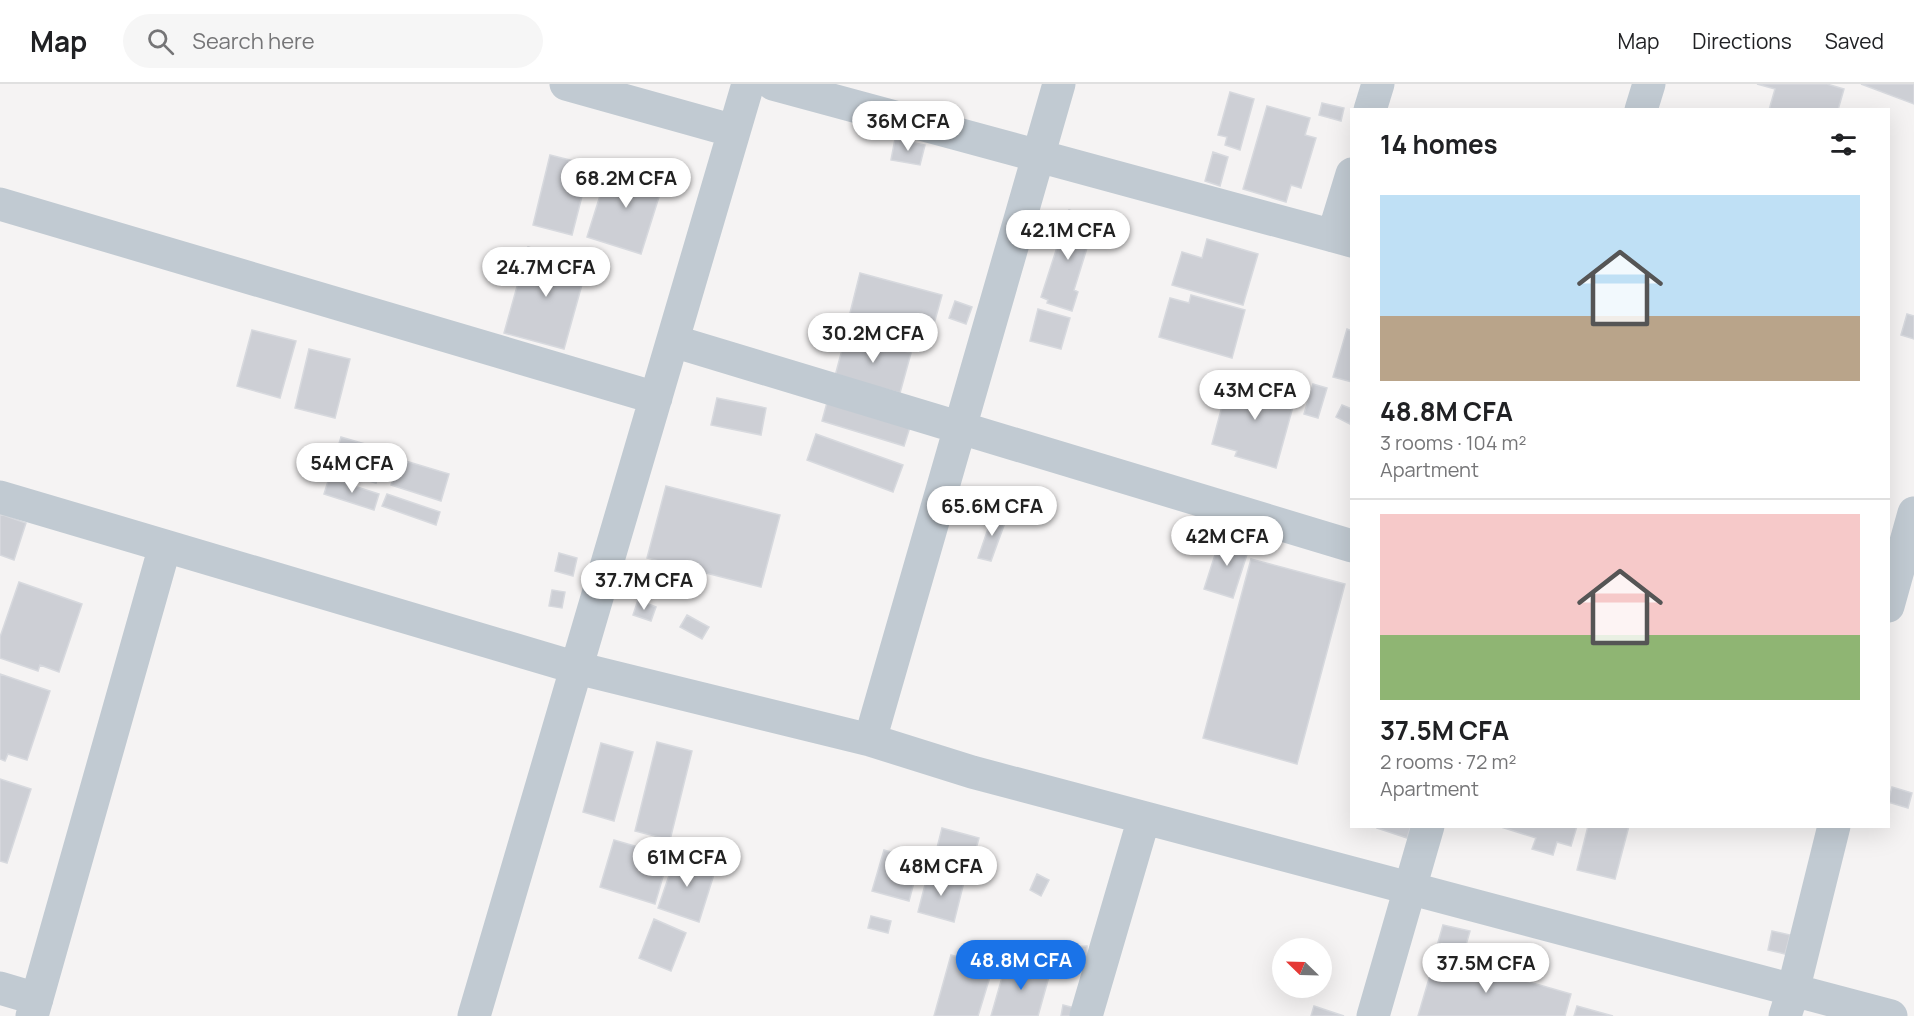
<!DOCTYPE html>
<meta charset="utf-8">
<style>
:root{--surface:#fff;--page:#f6f6f6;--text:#202124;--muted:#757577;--line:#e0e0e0;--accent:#1a73e8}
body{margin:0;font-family:Manrope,sans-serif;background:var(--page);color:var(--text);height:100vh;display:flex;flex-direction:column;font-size:22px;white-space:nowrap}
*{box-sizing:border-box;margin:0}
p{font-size:20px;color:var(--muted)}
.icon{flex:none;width:33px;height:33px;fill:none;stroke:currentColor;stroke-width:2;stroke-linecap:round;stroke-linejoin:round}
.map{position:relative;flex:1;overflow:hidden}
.side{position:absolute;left:1350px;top:24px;width:540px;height:720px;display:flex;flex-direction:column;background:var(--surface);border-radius:0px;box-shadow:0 6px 24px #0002}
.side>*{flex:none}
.needle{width:39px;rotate:293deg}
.buttons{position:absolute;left:1272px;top:854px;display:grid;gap:12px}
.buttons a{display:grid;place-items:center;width:60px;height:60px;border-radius:50%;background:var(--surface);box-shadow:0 6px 24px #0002;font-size:30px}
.price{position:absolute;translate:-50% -51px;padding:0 14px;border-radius:21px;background:#fff;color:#222;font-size:20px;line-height:39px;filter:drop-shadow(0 2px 3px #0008)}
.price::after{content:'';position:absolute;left:50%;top:36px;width:18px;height:14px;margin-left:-9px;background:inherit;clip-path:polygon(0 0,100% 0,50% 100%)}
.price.on{background:var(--accent);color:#fff}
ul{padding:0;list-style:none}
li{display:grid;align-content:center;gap:12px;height:318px;padding:0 30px}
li+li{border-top:2px solid var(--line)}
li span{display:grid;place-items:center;height:186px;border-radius:0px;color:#555}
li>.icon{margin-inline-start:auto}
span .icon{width:108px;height:108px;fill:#fffc;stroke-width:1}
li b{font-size:26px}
h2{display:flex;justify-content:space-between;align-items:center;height:72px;padding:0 30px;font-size:26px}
header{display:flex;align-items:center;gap:36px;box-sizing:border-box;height:84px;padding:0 30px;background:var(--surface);border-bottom:2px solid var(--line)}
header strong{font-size:28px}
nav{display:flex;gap:33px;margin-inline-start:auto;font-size:21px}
.search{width:420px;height:54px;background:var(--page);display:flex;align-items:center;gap:15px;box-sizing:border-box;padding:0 21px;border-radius:33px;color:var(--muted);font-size:22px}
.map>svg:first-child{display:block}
.building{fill:#cdcfd5;stroke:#d7d9de;stroke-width:1.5}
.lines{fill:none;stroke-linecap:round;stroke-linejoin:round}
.street{stroke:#c1cad2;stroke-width:33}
</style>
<header>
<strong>Map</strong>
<div class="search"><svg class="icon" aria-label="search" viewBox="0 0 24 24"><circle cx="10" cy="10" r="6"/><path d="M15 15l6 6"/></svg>Search here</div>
<nav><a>Map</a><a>Directions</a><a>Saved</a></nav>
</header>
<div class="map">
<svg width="1914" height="932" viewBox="0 0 1914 932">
<rect width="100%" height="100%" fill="#f5f3f3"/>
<path class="building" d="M1757 0H1827L1844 5 1838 26H1769L1775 5Z
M1861 0H1914V20Z
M1230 8 1254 15 1240 66 1225 61 1227 53 1218 51Z
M1322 19 1344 24 1341 37 1319 31Z
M1267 22 1310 34 1305 51 1316 54 1301 104 1291 101 1286 118 1243 105Z
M895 55 925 61 920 81 891 76Z
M1213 68 1228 73 1220 102 1205 97Z
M550 71 590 81 572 151 533 141Z
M610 80 664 97 641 170 587 153Z
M1069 126 1096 135 1074 206 1078 208 1072 227 1047 219 1048 216 1041 213Z
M1207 155 1258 170 1243 221 1172 201 1182 168 1202 174Z
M528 163 588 179 564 265 504 249Z
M860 189 942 211 929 258 848 237Z
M1191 211 1245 226 1232 274 1159 253 1170 214 1189 219Z
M955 217 972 223 966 240 949 234Z
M1038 225 1070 234 1061 265 1030 257Z
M1907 230 1914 232V255L1901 251Z
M1347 245 1352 247V298L1333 293Z
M252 246 296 257 280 314 237 302Z
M846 251 911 269 900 309 835 292Z
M309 265 350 275 335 334 295 324Z
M1236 290 1291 305 1288 317 1294 319 1276 384 1235 372 1237 367 1212 360 1222 322 1227 323Z
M1313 300 1327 304 1318 334 1304 330Z
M717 314 766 324 761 351 711 341Z
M828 315 911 340 904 362 822 337Z
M1342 321 1352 325 1350 340 1336 333Z
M816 350 903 381 893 408 807 376Z
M341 353 386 366 376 399 331 386Z
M399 375 449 390 441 417 391 401Z
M329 394 379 410 374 426 324 410Z
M666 402 780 431 761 503 647 474Z
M387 410 440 428 436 441 382 422Z
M0 430 26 439 14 476 0 471Z
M993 430 1007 433 991 477 978 474Z
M1221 452 1250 461 1233 514 1204 505Z
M559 469 577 474 573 492 555 487Z
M1251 475 1345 500 1297 680 1203 654Z
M19 498 82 520 59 588 40 581 38 587 0 574V553Z
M552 506 565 508 562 524 549 522Z
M638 516 656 523 651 537 633 531Z
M687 531 709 543 702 555 680 543Z
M0 590 50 607 27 676 8 670 5 677 0 675Z
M657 658 692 667 670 756 635 747Z
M601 659 633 668 614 737 583 728Z
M0 695 31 705 7 779 0 777Z
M1892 703 1912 709 1908 724 1888 718Z
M1378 742H1411L1407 754 1377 744Z
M1577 742 1571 762 1557 758 1553 771 1532 765 1536 754 1501 743Z
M1588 742H1629L1615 795 1577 786Z
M942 744 979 754 969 790 933 780Z
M614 756 669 772 655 820 600 803Z
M884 766 920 776 909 817 872 807Z
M676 771 716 784 699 838 658 824Z
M928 789 964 798 954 838 918 828Z
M1037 790 1049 796 1041 812 1030 806Z
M871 832 891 837 888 849 868 844Z
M654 835 686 849 671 887 639 874Z
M1443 841 1470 847 1464 868 1437 862Z
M1772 847 1790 851 1785 870 1768 866Z
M1012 859 1028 867 1022 877 1007 870Z
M1087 862V885L1069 886 1068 863Z
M951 871 993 883 978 932H934Z
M1436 871 1571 910 1565 932H1418Z
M1007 876 1050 889 1038 932H991Z
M1063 921 1079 925 1077 932H1061Z
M1314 922 1344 932H1311Z
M1577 922 1613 932H1574Z"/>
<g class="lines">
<path class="street" d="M566 0 734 47
M773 0 1352 157
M1370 26 1378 0
M1641 26 1649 0
M0 120 656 314
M1333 152 1352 90
M673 257 1352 462
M0 413 577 584 870 656 972 688 1891 932
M1888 522 1914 429
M870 656 1059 0
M0 904 37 915
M32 932 165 462
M474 932 748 0
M1086 932 1144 734
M1373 932 1428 742
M1785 932 1793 907 1834 742"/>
</g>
</svg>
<div class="buttons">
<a><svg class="needle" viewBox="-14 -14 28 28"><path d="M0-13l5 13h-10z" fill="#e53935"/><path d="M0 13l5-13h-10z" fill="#757577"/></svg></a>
</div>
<b class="price" style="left:908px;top:68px">36M CFA</b>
<b class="price" style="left:626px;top:125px">68.2M CFA</b>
<b class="price" style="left:1068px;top:177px">42.1M CFA</b>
<b class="price" style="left:546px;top:214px">24.7M CFA</b>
<b class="price" style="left:873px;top:280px">30.2M CFA</b>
<b class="price" style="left:1255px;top:337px">43M CFA</b>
<b class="price" style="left:352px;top:410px">54M CFA</b>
<b class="price" style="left:992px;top:453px">65.6M CFA</b>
<b class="price" style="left:1227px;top:483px">42M CFA</b>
<b class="price" style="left:644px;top:527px">37.7M CFA</b>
<b class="price" style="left:687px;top:804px">61M CFA</b>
<b class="price" style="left:941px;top:813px">48M CFA</b>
<b class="price on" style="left:1021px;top:907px">48.8M CFA</b>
<b class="price" style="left:1486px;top:910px">37.5M CFA</b>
<section class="side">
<h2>14 homes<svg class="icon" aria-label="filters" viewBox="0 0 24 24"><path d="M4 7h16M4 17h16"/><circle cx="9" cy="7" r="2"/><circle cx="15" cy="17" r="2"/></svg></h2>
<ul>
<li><span style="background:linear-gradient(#bfe0f5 65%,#b9a48a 0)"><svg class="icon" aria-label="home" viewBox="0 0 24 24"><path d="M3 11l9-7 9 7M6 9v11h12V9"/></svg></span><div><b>48.8M CFA</b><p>3 rooms · 104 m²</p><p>Apartment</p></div></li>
<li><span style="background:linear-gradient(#f6c9c9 65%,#8fb573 0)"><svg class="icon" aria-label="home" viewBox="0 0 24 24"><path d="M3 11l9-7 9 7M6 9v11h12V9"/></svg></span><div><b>37.5M CFA</b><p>2 rooms · 72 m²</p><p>Apartment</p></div></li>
</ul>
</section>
</div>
